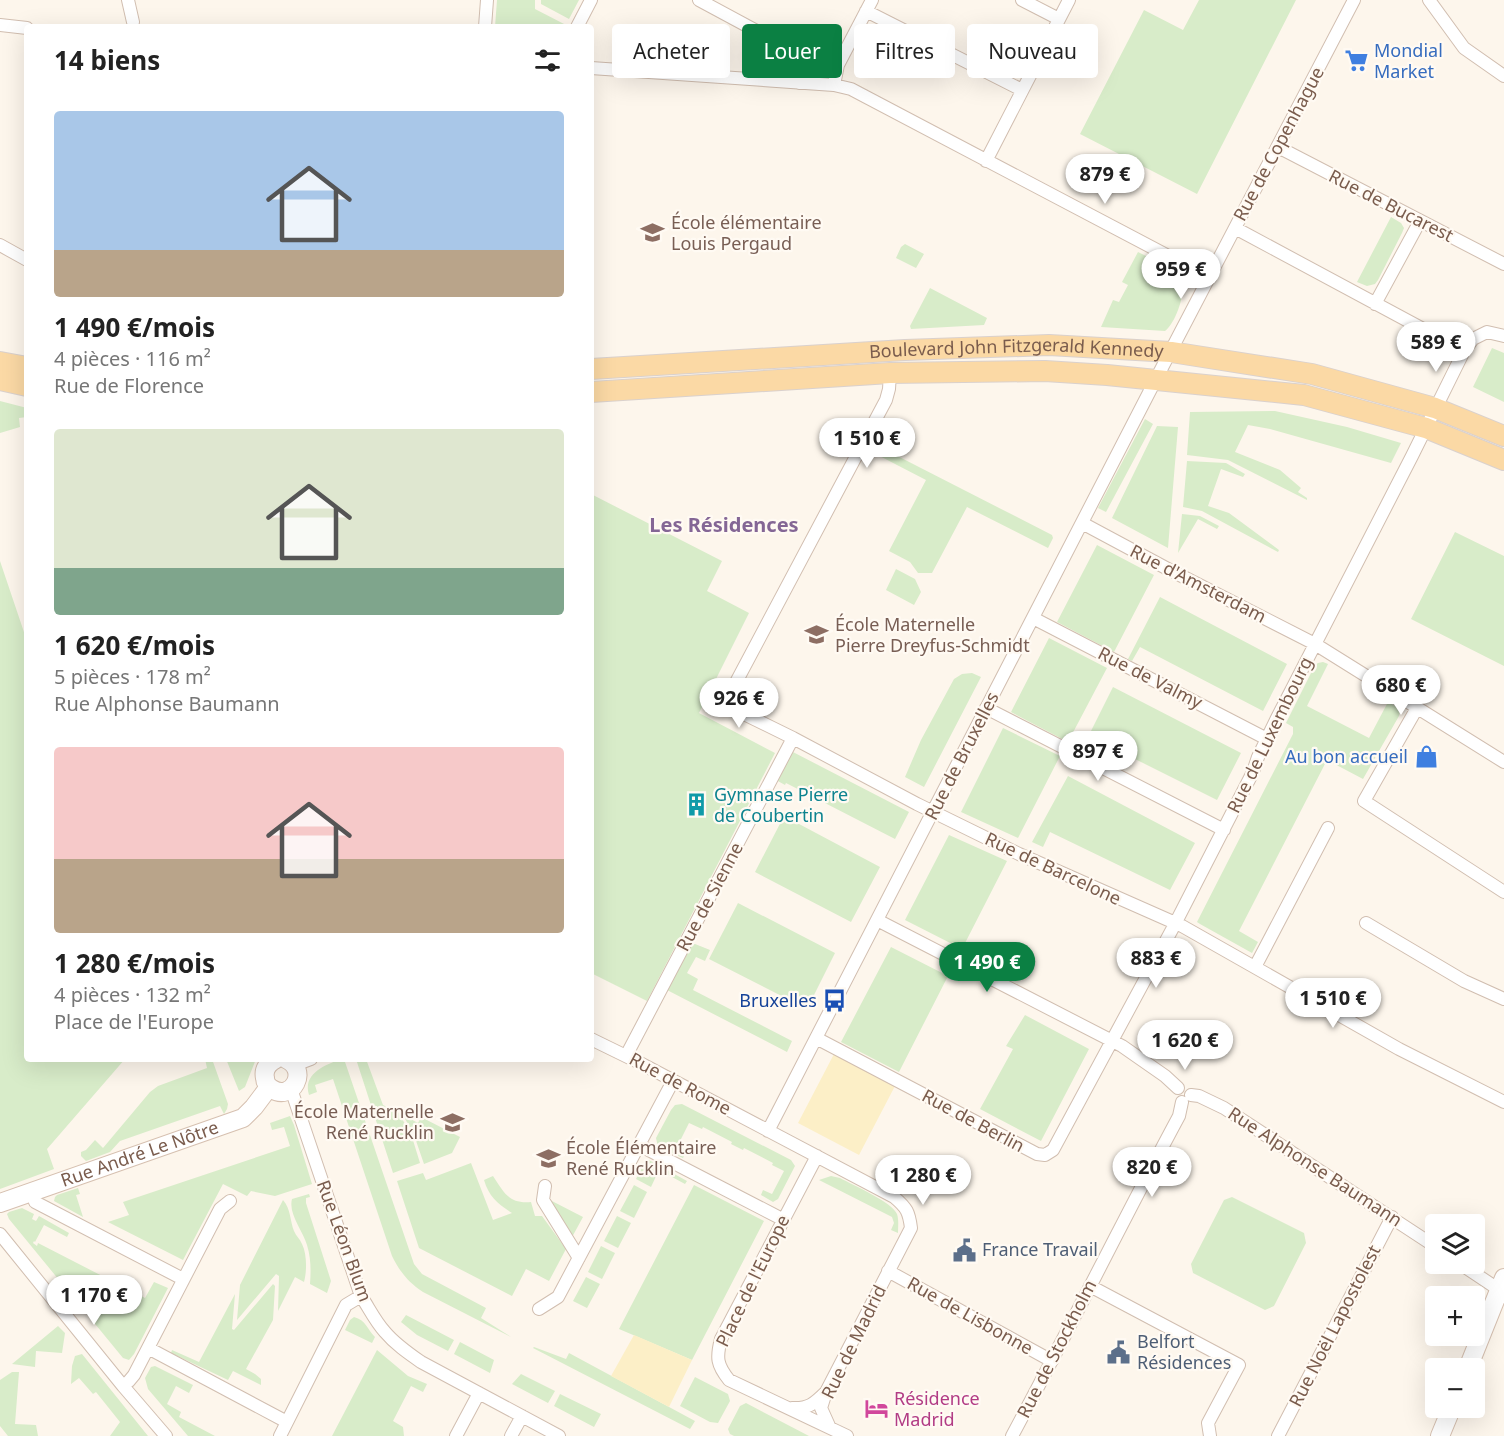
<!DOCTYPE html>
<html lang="fr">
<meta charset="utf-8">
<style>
:root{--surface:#fff;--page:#f6f6f6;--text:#222;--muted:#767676;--accent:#0b8043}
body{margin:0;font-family:"Noto Sans",sans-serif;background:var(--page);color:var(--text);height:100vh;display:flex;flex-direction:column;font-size:22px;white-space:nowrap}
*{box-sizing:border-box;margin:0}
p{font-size:20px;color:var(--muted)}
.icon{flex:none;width:33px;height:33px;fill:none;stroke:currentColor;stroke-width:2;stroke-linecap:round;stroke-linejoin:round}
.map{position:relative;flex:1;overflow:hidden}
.sheet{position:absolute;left:24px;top:24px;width:570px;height:1038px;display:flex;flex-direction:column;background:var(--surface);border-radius:6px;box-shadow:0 6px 24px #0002}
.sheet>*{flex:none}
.banner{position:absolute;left:612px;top:24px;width:570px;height:54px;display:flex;gap:12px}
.fabs{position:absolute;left:1425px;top:1214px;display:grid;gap:12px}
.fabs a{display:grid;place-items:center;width:60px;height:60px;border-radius:6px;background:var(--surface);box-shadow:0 6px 24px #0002;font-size:30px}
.price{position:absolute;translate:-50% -51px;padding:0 14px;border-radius:21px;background:#fff;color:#222;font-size:20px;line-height:39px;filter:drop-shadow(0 2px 3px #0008)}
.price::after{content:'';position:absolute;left:50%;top:36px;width:18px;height:14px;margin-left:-9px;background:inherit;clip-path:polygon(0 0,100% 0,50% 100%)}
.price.active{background:var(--accent);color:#fff}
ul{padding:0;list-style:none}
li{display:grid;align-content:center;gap:12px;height:318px;padding:0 30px}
li span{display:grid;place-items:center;height:186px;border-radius:6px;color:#555}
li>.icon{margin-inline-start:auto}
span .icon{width:108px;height:108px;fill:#fffc;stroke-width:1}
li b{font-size:26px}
h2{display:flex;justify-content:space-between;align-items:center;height:72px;padding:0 30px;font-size:26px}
.pill{padding:0 21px;border-radius:6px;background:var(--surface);box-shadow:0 6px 24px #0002;font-size:21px;line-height:54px}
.pill.active{background:var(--accent);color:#fff}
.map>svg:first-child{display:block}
.green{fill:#d8ecc9}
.sand{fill:#fcefc7}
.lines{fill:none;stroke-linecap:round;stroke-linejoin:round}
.street-casing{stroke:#d1beb0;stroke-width:14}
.secondary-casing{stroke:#d6c0b0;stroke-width:20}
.primary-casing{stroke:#dad1cd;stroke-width:22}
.street{stroke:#fff;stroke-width:12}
.secondary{stroke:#fff;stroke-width:18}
.primary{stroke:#fbd9a5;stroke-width:20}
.labels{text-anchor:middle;stroke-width:4.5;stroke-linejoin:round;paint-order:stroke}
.shop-label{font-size:18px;fill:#366cbe;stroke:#fffaf3;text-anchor:start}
.street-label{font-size:18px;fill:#7a5c4d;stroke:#fffaf3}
.education-label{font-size:18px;fill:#785e54;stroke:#fffaf3;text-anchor:start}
.culture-label{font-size:18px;fill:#0d838f;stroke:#fffaf3;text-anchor:start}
.transit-label{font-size:18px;fill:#164399;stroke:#fffaf3;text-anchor:end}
.service-label{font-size:18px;fill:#4e5e75;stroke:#fffaf3;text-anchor:start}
.hotel-label{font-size:18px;fill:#b23c85;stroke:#fffaf3;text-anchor:start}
.neighbourhood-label{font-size:20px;font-weight:bold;fill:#846695;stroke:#fffaf3}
</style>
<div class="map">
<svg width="1504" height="1436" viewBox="0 0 1504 1436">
<rect width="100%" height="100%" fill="#fdf6ec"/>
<path class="green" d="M497 0H535V9L566 25 565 27H495Z
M541 0H579L569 19 541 4Z
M1199 0H1296L1197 194 1080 134 1144 10 1183 30Z
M1391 217 1401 223 1404 228 1402 233 1378 280 1375 284 1367 286 1357 282Z
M905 244 924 254 916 268 896 258 901 247Z
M1138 252 1156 261V264L1162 267 1164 265C1169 268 1176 272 1180 277 1188 289 1176 323 1165 331L1101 327 1113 300 1119 302 1128 285 1122 282Z
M930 288 987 318 984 325 911 329 910 326Z
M1492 348 1504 353V402L1473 387Z
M0 401 27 408V417L19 418 20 427 0 433Z
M1275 411 1347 427 1401 443 1391 463 1270 429 1248 425 1235 452 1280 470 1301 488 1298 492 1307 498V500L1228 460 1187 455 1190 412Z
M1145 419 1153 424 1106 512 1098 508Z
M1157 426 1178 427 1168 548 1112 518Z
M872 443 1052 535 1053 538 1048 548 967 507 932 573H918L910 562 889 551 926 480 868 450Z
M1187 461 1226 463 1245 474 1243 477 1221 469 1208 506 1229 513 1279 550 1278 552 1202 511 1183 507Z
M591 494 722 561 707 591 749 613 699 713 775 753 647 1001 591 973Z
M1182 514 1200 516 1219 526 1217 529 1198 519 1178 553Z
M1455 532 1504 556V666L1411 619Z
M1097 545 1154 575 1114 652 1057 622Z
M0 561 27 641V1059H125L47 1149 54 1169 0 1189Z
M896 569 915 579 921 592 914 605 886 590Z
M1160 597 1287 664 1263 711 1140 647 1132 661 1128 659Z
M1049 638 1107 668 1068 742 1011 712Z
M1323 662 1328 664 1307 706 1369 738 1388 702 1397 707 1400 711 1399 716 1363 779 1327 760 1239 931 1258 942 1252 953 1200 924 1197 922 1198 920 1293 734V727L1286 723 1315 665 1318 663Z
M972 673 981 677 924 787 905 777 921 740 954 679 962 674Z
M1113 687 1241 753 1217 800 1093 738 1086 751 1082 749Z
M1003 728 1060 756 1018 838 961 812Z
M791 751 909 812 895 839 786 783 785 785 776 780Z
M1068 776 1195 843 1170 890 1050 832 1043 847 1032 842Z
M784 816 880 867 851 922 755 872Z
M949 835 1007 861 962 949 905 920Z
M738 903 835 953 807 1009 709 959Z
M695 944 710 950 705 961 696 957 687 973 698 979 693 990 792 1041 787 1052 667 990 690 945Z
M891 947 948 976 899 1072 841 1042Z
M1025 1015 1089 1049 1041 1141 980 1109 1013 1049 1006 1046Z
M205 1059H212L228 1104 227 1109 224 1114 220 1106 120 1141 110 1152 86 1161 81 1156V1152L86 1150 95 1140 103 1148 150 1092 158 1086 207 1068Z
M226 1059H256L245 1087 239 1091Z
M342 1059H344L414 1264 422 1274 486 1308 481 1318 511 1337 423 1292C408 1282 400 1272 392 1256L333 1079 315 1085 317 1092 309 1095C302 1073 327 1064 342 1059Z
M356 1059H366L383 1105 399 1113 412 1137 420 1163 393 1173Z
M682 1104 791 1160 795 1166 778 1199 773 1202 761 1195 763 1190 772 1194 784 1171 772 1165 773 1163 744 1148 743 1150 731 1144 732 1142 703 1127 702 1129 689 1123 678 1145 687 1150 683 1158 658 1147 656 1138 671 1110 675 1105Z
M403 1115 418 1123 421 1117 460 1137 452 1153 424 1164 414 1135Z
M290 1116 294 1125 312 1184 275 1196 251 1191 247 1196 223 1184 183 1260 108 1222 129 1215 123 1202 290 1146 284 1127 272 1130 270 1123Z
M647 1159 687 1181 685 1184 659 1170 651 1187 636 1179Z
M471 1163 493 1220 512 1213C498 1204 489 1197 484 1180L493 1176C504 1192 508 1204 531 1202L535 1216H542L566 1249 549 1281 526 1269 512 1296 419 1248 397 1181 423 1173 426 1180Z
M831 1176 840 1178C853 1185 892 1202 897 1214 899 1220 898 1227 898 1233L891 1230 894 1223 892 1217 819 1180Z
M634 1185 647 1192 634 1218 620 1211Z
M694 1185 764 1221 692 1360 619 1329Z
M78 1188 80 1194 76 1195 83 1217 54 1201 55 1197 57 1195Z
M309 1194 310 1197 306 1198V1203L331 1281 327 1293 310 1284C311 1271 311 1258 307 1245 303 1231 288 1214 292 1199Z
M1232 1197 1304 1233 1306 1243 1274 1306 1265 1310 1193 1273 1191 1264 1224 1200Z
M548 1199 583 1217 571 1239Z
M283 1200C291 1209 290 1221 294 1231 296 1236 300 1239 302 1244 307 1254 307 1271 304 1282L295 1277 278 1311 279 1276 276 1274 237 1320 240 1285Z
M22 1208 34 1214 32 1219 36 1221 39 1216 69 1233 67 1237 44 1225 35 1242 34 1241 33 1243 37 1246 38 1243 145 1298 154 1282 168 1288 134 1354 129 1360 123 1358 9 1219 7 1214 9 1212Z
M617 1216 631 1223 618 1248 604 1241Z
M601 1246 615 1253 602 1279 588 1272Z
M586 1277 600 1284 587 1308 573 1301Z
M273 1284 275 1286 273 1320 246 1369 255 1374 261 1379V1385L233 1371 228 1380 171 1353 172 1350 199 1362 235 1294 232 1329 234 1330Z
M406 1315 454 1340 448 1351 417 1335 401 1322Z
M354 1317C366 1320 367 1329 375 1337L372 1343 345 1330 350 1320Z
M58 1326 65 1333 62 1353 36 1351 35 1367 12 1364Z
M460 1342 494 1360 490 1373 454 1354Z
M534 1347 566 1359 569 1353 695 1421 690 1429 533 1348Z
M377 1350 408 1376 427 1384 423 1392 411 1386 393 1421 403 1427 404 1436H332Z
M82 1354 148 1436H110L120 1422 96 1392 93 1394 79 1378 71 1384 72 1366 75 1356Z
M155 1366 193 1385 189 1393 176 1386 167 1404 181 1412 179 1417 215 1436H188L148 1389 145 1378 151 1367Z
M12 1372H19L15 1424 36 1425 38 1436H8L0 1426V1380Z
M521 1374 555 1391 548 1403 512 1384Z
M695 1377 728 1394 730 1401 718 1423 710 1422 680 1406Z
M560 1394 601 1414 594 1427 554 1406Z
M746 1403 809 1436H734L730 1434 728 1429 740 1406Z"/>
<path class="sand" d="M834 1054 895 1086 859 1155 798 1123Z
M634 1335 692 1360 669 1407 611 1376Z"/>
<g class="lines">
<defs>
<path id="street" d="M128 0 133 22
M699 0 792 50 799 60V83
M1022 0 1059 19
M1429 0 1464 48 1504 76
M866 11 1022 90
M0 25 27 28
M485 27 487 0
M577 27 591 0
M591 68 834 85 851 89 1210 278
M834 85 838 65 872 0
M1278 147 1504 264
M986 161 1069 0
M1235 228 1464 351 1473 339 1487 332 1504 336
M0 245 27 260
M1375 304 1420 221
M890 373 889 389 886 400 733 688C730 700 732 706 742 713L793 738 917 804 1019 854 1182 926 1399 1049 1504 1102
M1082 523 1166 568 1315 644 1504 762
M1033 618 1267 739
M986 708 1224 830
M1417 708 1364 801 1504 892
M877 920 1122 1046 1165 1076 1178 1088
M1366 923 1464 981 1504 999
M1255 967 1328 828
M816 1038 1037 1154 1045 1155 1053 1150 1175 924 1253 772 1258 757 1276 720 1412 456 1464 351
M591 1039 638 1062 894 1197C907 1208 909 1212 911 1228L826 1392 821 1408 830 1428
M626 1056 793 738
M295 1065 311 1059
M291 1089 361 1296C369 1308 375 1321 385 1332 395 1344 408 1353 421 1362L559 1436
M1191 1095 1199 1096 1224 1108 1436 1247
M768 1131 1155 381 1354 0
M639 1145 784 1220
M817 1156 721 1339C716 1358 717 1365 729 1380L847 1436
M545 1186 543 1200 579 1258
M32 1192 35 1202 183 1279
M0 1234 123 1386 166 1436
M1459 1263 1504 1293
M888 1271 1052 1361
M1090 1286 1239 1365 1208 1423 1210 1436
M539 1309 558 1297 673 1081
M148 1348 287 1422
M123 1386 129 1381 134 1375 220 1209 230 1201
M792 1408C808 1409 814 1404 826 1392
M280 1436 346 1305 361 1296
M456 1436 479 1393
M511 1436 522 1416
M1012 1436C1069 1330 1122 1222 1179 1116L1182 1102
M1278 1436 1392 1217"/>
<g id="secondary">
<path d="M276 1059C268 1063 263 1069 265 1078 265 1082 268 1087 272 1089 292 1102 310 1070 286 1059"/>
<path id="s1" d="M0 1203 243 1118 254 1107 269 1087"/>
<path d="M1468 1368 1504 1278"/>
<path d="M1440 1436 1452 1407"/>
</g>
<g id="primary">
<path d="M0 362 27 367"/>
<path id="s2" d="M591 369 905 350 1049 345 1171 352 1312 374 1435 408 1504 436"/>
<path d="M0 380 27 386"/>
<path d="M591 392 890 373 1045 371 1107 375 1304 395 1426 428 1504 460"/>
</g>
</defs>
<use href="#street" class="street-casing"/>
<use href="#secondary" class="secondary-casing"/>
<use href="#primary" class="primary-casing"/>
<use href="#street" class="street"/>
<use href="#secondary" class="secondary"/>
<use href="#primary" class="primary"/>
</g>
<defs>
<symbol id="supermarket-bare" viewBox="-9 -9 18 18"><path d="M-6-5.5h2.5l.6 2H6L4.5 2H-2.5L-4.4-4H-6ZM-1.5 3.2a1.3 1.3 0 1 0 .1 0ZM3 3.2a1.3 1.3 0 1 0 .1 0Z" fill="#3f7fe0" stroke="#fffaf3" stroke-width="2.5" paint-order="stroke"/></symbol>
<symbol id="school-bare" viewBox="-9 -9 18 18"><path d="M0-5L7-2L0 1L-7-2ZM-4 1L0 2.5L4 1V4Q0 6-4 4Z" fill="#8d6e63" stroke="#fffaf3" stroke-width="2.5" paint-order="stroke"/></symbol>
<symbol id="shop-bare" viewBox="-9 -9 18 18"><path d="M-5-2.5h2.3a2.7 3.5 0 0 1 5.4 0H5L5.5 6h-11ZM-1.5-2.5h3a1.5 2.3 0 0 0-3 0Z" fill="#3f7fe0" stroke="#fffaf3" stroke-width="2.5" paint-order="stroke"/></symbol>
<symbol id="building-bare" viewBox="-9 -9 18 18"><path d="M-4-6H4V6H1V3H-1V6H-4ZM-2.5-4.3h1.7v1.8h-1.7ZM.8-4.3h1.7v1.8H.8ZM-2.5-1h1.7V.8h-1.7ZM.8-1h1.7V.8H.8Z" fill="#0f9aa8" stroke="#fffaf3" stroke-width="2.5" paint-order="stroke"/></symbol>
<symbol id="bus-bare" viewBox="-9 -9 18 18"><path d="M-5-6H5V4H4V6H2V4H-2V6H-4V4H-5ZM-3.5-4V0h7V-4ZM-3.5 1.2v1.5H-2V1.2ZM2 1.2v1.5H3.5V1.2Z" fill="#1a4fb4" stroke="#fffaf3" stroke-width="2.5" paint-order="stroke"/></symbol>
<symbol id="civic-bare" viewBox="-9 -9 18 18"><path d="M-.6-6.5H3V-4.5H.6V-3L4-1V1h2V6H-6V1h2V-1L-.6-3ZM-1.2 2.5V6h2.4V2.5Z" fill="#5c6f8a" stroke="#fffaf3" stroke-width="2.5" paint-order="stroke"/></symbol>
<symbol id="hotel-bare" viewBox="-9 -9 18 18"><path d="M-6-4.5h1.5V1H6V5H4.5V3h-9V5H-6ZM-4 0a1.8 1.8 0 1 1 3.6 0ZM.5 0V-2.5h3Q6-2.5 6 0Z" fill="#d1479c" stroke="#fffaf3" stroke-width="2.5" paint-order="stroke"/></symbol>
</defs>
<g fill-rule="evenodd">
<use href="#supermarket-bare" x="1340" y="44" width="33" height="33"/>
<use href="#school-bare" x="636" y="216" width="33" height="33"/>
<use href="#school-bare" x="800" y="618" width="33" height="33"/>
<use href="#shop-bare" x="1410" y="740" width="33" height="33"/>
<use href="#building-bare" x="680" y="788" width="33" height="33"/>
<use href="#bus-bare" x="818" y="984" width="33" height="33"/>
<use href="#school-bare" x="436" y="1106" width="33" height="33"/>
<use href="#school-bare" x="532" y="1142" width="33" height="33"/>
<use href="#civic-bare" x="948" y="1234" width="33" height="33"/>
<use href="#civic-bare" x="1102" y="1336" width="33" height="33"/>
<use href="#hotel-bare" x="860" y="1392" width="33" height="33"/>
</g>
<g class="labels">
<g class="shop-label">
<text x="1374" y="57">Mondial<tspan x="1374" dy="21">Market</tspan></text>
<text x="1408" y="763" text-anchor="end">Au bon accueil</text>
</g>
<g class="street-label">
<text transform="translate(1279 144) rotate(-62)" y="6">Rue de Copenhague</text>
<text transform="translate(1391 206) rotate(27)" y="6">Rue de Bucarest</text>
<text dy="6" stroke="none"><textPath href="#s2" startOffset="426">Boulevard John Fitzgerald Kennedy</textPath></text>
<text transform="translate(1198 584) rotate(27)" y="6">Rue d'Amsterdam</text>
<text transform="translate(1150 678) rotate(27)" y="6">Rue de Valmy</text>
<text transform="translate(1270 735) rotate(-64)" y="6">Rue de Luxembourg</text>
<text transform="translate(962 756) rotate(-63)" y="6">Rue de Bruxelles</text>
<text transform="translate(1053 869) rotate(25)" y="6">Rue de Barcelone</text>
<text transform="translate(710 897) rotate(-62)" y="6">Rue de Sienne</text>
<text transform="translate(680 1084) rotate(28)" y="6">Rue de Rome</text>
<text transform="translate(973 1121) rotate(28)" y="6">Rue de Berlin</text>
<text dy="6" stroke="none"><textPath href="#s1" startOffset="148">Rue André Le Nôtre</textPath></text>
<text transform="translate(1315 1167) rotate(33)" y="6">Rue Alphonse Baumann</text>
<text transform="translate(344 1241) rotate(70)" y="6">Rue Léon Blum</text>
<text transform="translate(753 1281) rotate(-64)" y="6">Place de l'Europe</text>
<text transform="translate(970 1316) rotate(29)" y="6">Rue de Lisbonne</text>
<text transform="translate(1335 1326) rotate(-63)" y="6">Rue Noël Lapostolest</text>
<text transform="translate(854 1342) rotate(-64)" y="6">Rue de Madrid</text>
<text transform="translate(1057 1349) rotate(-63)" y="6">Rue de Stockholm</text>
</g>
<g class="education-label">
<text x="671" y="229">École élémentaire<tspan x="671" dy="21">Louis Pergaud</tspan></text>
<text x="835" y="631">École Maternelle<tspan x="835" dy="21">Pierre Dreyfus-Schmidt</tspan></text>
<text x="434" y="1118" text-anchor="end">École Maternelle<tspan x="434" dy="21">René Rucklin</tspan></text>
<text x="566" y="1154">École Élémentaire<tspan x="566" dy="21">René Rucklin</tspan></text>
</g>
<g class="culture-label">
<text x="714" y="801">Gymnase Pierre<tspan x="714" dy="21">de Coubertin</tspan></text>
</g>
<g class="transit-label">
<text x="817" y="1007">Bruxelles</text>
</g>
<g class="service-label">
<text x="982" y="1256">France Travail</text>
<text x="1137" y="1348">Belfort<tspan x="1137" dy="21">Résidences</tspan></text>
</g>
<g class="hotel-label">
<text x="894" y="1405">Résidence<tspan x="894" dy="21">Madrid</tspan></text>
</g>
<g class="neighbourhood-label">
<text x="724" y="532">Les Résidences</text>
</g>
</g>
</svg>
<div class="fabs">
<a><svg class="icon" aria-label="layers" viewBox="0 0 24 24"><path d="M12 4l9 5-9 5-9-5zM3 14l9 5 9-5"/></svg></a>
<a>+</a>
<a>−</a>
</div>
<b class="price" style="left:1105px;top:205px">879 €</b>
<b class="price" style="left:1181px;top:300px">959 €</b>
<b class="price" style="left:1436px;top:373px">589 €</b>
<b class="price" style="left:867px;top:469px">1 510 €</b>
<b class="price" style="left:1401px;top:716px">680 €</b>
<b class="price" style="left:739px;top:729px">926 €</b>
<b class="price" style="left:1098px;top:782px">897 €</b>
<b class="price" style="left:1156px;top:989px">883 €</b>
<b class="price active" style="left:987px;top:993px">1 490 €</b>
<b class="price" style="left:1333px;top:1029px">1 510 €</b>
<b class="price" style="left:1185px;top:1071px">1 620 €</b>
<b class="price" style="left:1152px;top:1198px">820 €</b>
<b class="price" style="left:923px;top:1206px">1 280 €</b>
<b class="price" style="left:94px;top:1326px">1 170 €</b>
<div class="banner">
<a class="pill">Acheter</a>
<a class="pill active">Louer</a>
<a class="pill">Filtres</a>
<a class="pill">Nouveau</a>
</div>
<section class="sheet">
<h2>14 biens<svg class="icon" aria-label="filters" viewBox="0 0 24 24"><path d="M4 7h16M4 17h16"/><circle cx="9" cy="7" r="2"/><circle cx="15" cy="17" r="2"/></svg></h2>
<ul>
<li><span style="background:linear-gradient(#a9c7e8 75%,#b9a48a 0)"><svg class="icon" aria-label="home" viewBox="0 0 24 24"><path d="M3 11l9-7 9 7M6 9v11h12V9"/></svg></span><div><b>1 490 €/mois</b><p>4 pièces · 116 m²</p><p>Rue de Florence</p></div></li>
<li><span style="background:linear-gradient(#dfe7d0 75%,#7fa58c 0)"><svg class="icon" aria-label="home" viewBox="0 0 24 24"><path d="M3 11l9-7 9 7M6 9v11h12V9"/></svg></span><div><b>1 620 €/mois</b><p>5 pièces · 178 m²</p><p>Rue Alphonse Baumann</p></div></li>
<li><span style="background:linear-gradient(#f6c9c9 60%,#b9a48a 0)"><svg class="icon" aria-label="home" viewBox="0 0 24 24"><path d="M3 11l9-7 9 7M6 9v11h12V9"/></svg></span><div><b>1 280 €/mois</b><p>4 pièces · 132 m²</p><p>Place de l'Europe</p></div></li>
</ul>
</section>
</div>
